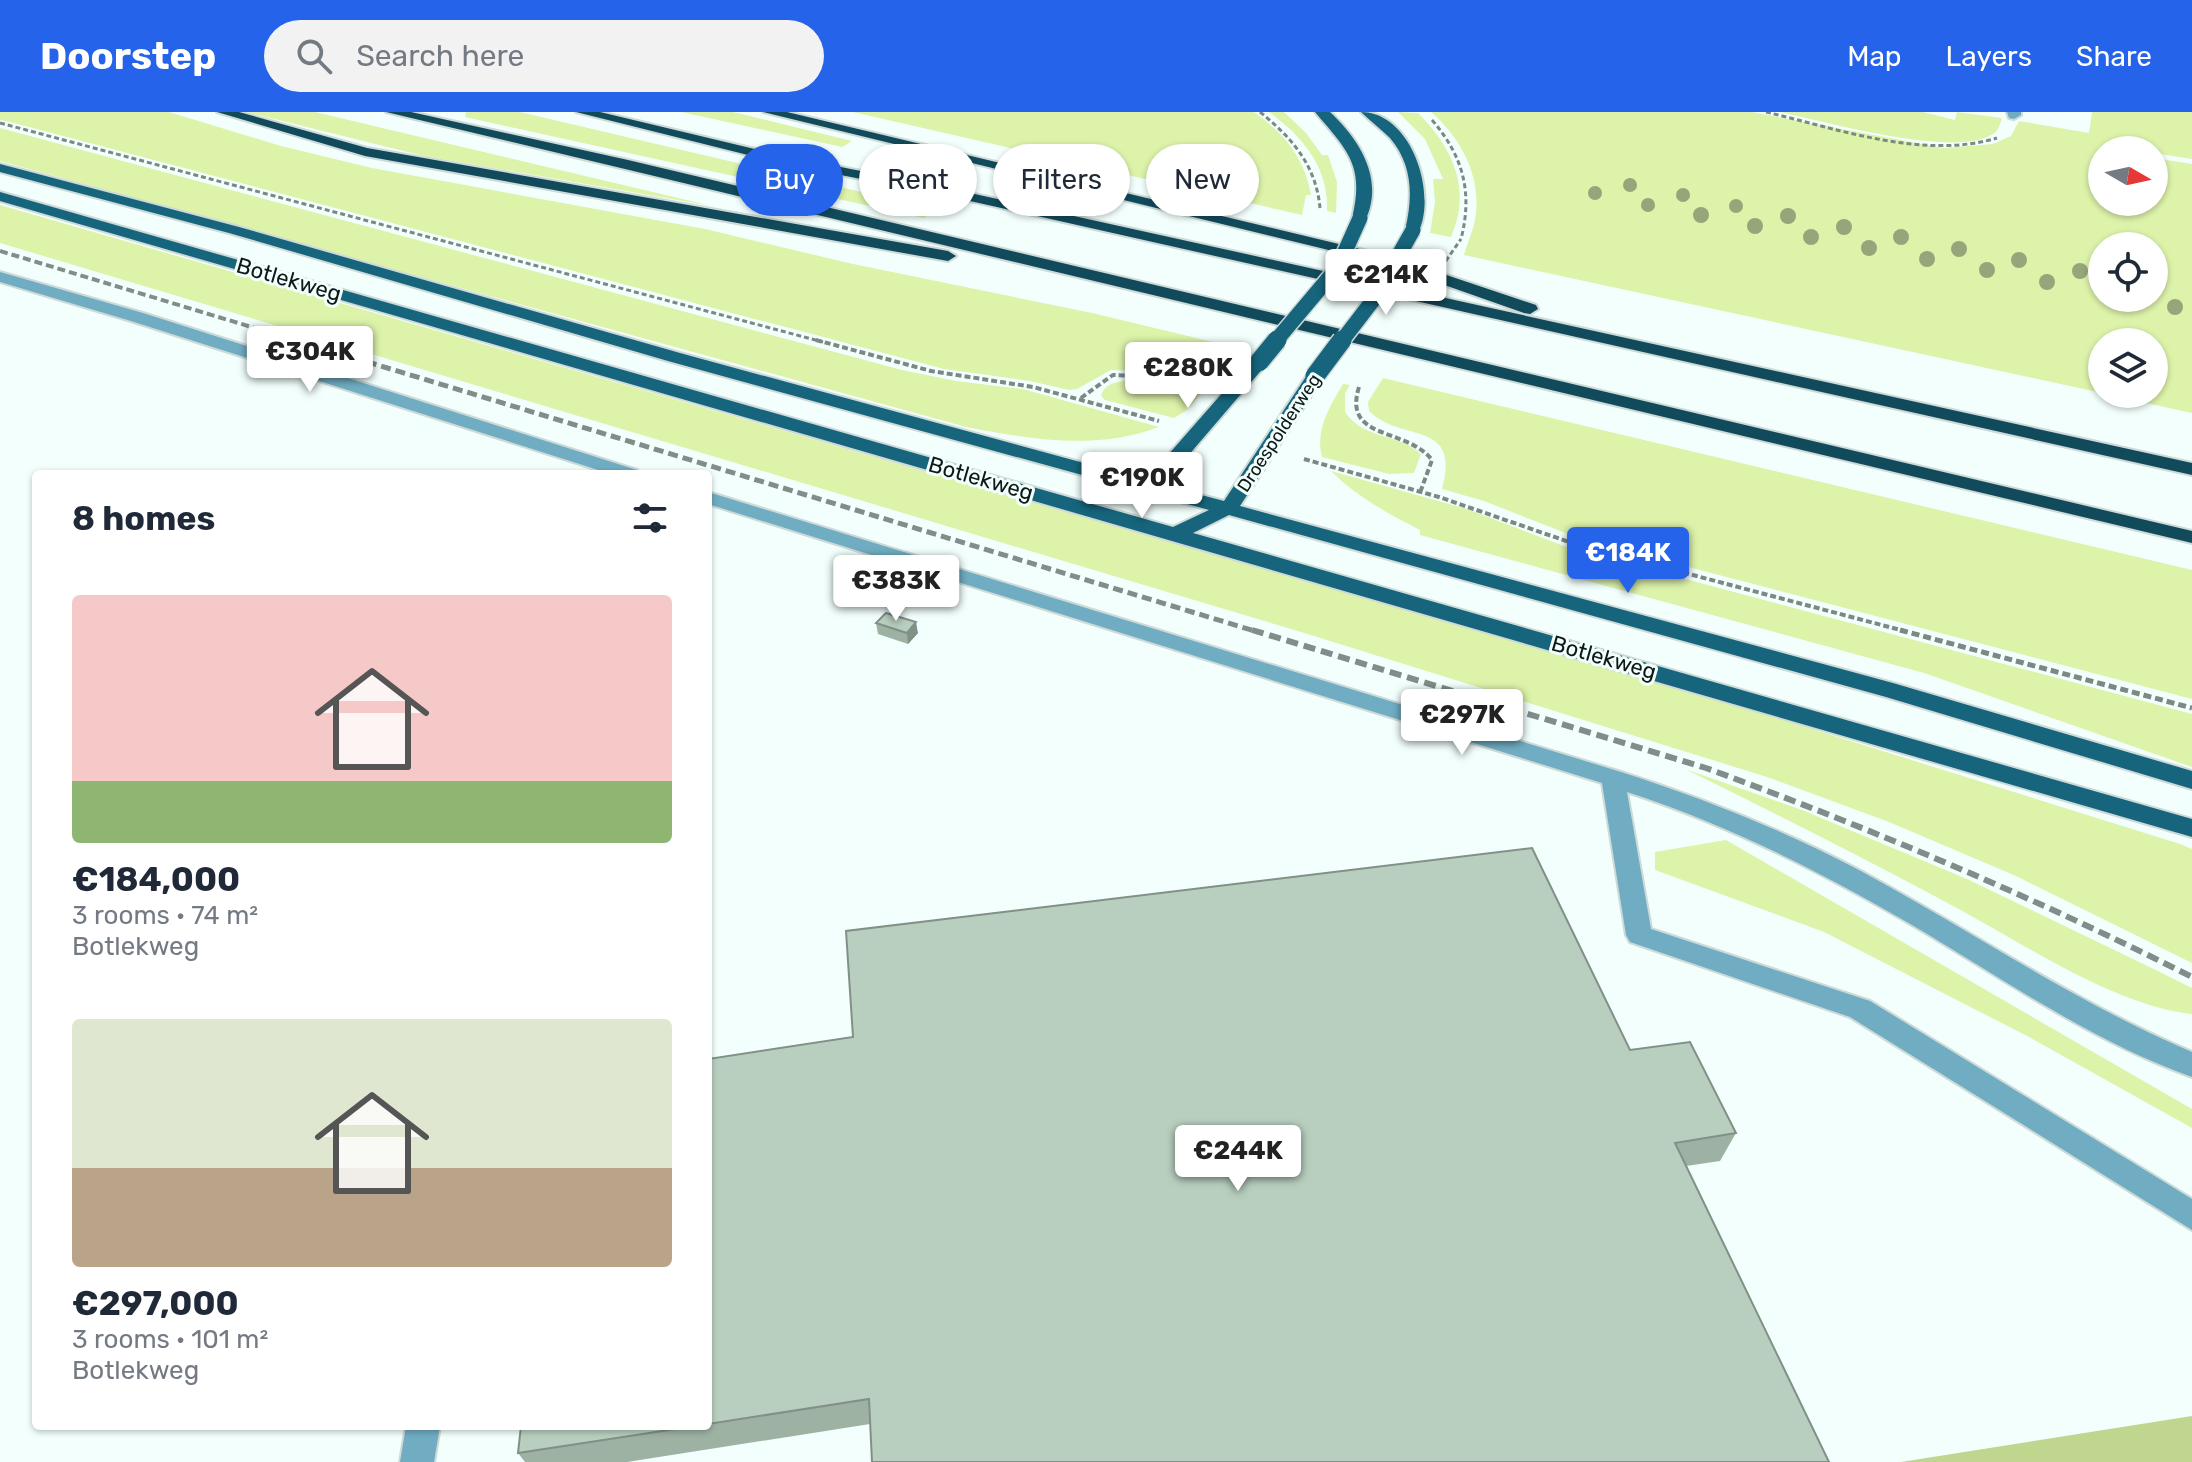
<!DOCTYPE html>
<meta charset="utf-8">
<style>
:root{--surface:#fff;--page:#f2f2f3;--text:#1f2937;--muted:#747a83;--accent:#2563eb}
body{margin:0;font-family:Rubik,sans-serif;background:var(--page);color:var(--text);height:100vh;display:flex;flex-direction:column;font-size:30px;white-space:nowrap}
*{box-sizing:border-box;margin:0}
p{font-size:26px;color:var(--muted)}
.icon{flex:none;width:44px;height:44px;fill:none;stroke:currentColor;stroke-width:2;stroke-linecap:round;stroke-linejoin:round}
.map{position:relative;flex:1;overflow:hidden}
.details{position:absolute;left:32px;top:358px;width:680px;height:960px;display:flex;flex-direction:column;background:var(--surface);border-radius:8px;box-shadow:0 2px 6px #0004}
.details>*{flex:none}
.guide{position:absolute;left:736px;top:32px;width:760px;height:72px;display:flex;gap:16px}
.needle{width:52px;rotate:99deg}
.controls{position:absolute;left:2088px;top:24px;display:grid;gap:16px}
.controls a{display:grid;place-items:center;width:80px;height:80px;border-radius:50%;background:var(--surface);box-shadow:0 2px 6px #0004;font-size:40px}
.price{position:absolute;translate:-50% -68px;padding:0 18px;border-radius:8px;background:#fff;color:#222;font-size:26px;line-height:52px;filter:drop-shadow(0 2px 4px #0008)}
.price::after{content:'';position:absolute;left:50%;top:48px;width:24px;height:18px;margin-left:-12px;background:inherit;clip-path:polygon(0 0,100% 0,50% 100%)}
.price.selected{background:var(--accent);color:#fff}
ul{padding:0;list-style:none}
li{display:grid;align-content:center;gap:16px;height:424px;padding:0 40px}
li span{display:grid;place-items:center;height:248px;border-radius:8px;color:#555}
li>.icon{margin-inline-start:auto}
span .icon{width:144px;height:144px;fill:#fffc;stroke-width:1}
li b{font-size:34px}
h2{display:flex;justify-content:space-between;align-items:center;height:96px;padding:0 40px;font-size:34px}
.chip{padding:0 28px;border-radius:36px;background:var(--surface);box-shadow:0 2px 6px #0004;font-size:28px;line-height:72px}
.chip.selected{background:var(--accent);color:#fff}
header{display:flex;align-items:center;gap:48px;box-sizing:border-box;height:112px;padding:0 40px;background:var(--accent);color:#fff}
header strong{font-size:38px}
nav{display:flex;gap:44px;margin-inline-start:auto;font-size:28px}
.search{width:560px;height:72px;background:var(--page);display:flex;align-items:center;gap:20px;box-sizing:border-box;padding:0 28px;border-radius:44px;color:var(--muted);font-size:30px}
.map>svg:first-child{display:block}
.green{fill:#ddf3aa;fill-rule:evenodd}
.forest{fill:#c0d58e}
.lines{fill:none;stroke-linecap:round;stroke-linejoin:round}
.minor-casing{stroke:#cddad8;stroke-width:4}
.major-casing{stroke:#cddad8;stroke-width:4}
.highway-casing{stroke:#cddad8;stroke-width:4}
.path-far2{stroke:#7c8886;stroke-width:3;stroke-dasharray:5 3;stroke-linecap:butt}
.path-far1{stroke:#7c8886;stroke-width:4;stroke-dasharray:6 3;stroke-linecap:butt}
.path{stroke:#7c8886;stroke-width:5;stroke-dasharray:8 4;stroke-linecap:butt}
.minor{fill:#70adc3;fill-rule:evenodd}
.major{fill:#16657c;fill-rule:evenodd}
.highway{fill:#114a5b;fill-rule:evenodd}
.rail-far2{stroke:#818d8b;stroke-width:4;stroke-dasharray:8 4;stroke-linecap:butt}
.rail-far1{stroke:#818d8b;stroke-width:5;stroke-dasharray:10 5;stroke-linecap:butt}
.rail{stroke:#818d8b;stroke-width:6;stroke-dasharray:12 6;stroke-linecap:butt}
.major-bridge-far1-casing{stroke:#cddad8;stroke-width:18;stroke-linecap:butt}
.major-bridge-casing{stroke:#cddad8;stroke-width:22;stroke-linecap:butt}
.path-bridge{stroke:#7c8886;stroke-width:3;stroke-dasharray:5 3;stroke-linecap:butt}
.major-bridge-far1{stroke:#16657c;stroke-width:15}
.major-bridge{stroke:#16657c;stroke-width:19}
.tree{fill:#97a67a}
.wall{fill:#9eb2a4}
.shaded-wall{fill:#819186}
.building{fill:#b8cfbf;stroke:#819186;stroke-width:2}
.labels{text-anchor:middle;stroke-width:6;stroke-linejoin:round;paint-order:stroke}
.far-street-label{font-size:18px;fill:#0d1817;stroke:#f2fffd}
.street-label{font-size:22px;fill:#0d1817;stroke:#f2fffd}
</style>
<header>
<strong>Doorstep</strong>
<div class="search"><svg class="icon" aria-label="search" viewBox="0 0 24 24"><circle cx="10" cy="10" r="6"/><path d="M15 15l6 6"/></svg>Search here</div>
<nav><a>Map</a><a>Layers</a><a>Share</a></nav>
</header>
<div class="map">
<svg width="2192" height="1350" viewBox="0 0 2192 1350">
<rect width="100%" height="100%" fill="#f2fffd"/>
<path class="green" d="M0 0H169L281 34 372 56 705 117 853 152 1092 201 1213 230 1202 249 1182 260 1111 258 1077 277 1069 278 1030 269 944 257 10 10 0 8Z
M246 0H315L712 94 424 44Z
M466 0H520L934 97 924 106 465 5Z
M681 0H733L852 29 842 35Z
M853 0H1254C1284 21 1305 46 1311 83H1306L1302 103Z
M1269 0H1284L1306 21 1322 43H1328L1337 70 1336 101 1327 99C1329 55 1302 24 1269 0Z
M1398 0 1418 1C1453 36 1472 77 1451 125L1430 121 1435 90 1433 67H1443L1425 27Z
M1431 0H1752L1943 36 1993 32 2011 24 2019 9 2089 21 2092 0H2192V47L2154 41V38L2109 34 2104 35 2108 38H2102V90H2154V46L2192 52V301L2104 282H2154V230H2102V281L1464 143C1467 132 1471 123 1474 113 1484 69 1463 28 1431 0ZM2102 134H2154V186H2102Z
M1779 0H1923L1955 8 1957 0 2002 6C2000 12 1999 18 1993 22 1956 47 1824 9 1779 0Z
M0 16 902 258 956 269 1023 277 1159 315C1096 339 1030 327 966 315L0 49Z
M0 93 1726 590 2180 732 2192 737V851L2016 764 1889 710 1767 665 1301 520 0 131Z
M1225 245 1231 246 1187 298 1174 306 1105 288 1101 284C1108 254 1176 280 1207 263 1214 259 1220 252 1225 245Z
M1383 266 2192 458V587L1635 441 1568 422 1484 389 1442 377C1461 306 1402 332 1369 299L1368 290Z
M1343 272 1350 273 1345 281V300C1364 328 1399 321 1421 342L1414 361 1389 362 1322 345C1315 319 1329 295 1343 272Z
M1331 359 1467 397 1569 436 2192 602V655L1924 561 1420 423V418C1387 401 1357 385 1331 359Z
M1685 657 1802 698 1967 767 2164 862 2192 876V902C2115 894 2024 832 1955 795 1866 747 1776 702 1685 657Z
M1726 728 2192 997V1016L2029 925 1824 820 1655 758V740Z"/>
<path class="forest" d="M2192 1304V1350H1901Z"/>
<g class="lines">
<defs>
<path id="minor" d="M2007 0H2021V3L2014 7 2009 6Z
M0 160 143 201 637 358 640 362H611L131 209 0 170Z
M708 380 1621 660C1702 686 1781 717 1857 757 1969 817 2074 890 2192 940V965C2097 931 2010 872 1924 820 1829 764 1732 714 1627 680L1651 817 1870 889 2192 1087V1118L1850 905 1630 830 1626 823 1602 671 708 392Z
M406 1314H440L434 1350H400Z"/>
<path id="major" d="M1315 0H1330C1360 28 1385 68 1365 109H1355L1352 106C1365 53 1347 38 1315 0Z
M1361 0C1411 0 1438 81 1418 121H1408L1405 118C1413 85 1413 53 1390 26 1381 17 1370 9 1361 0Z
M0 52 239 115 680 241 1146 368 1253 246H1265L1268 250 1265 254 1163 373 1224 389 1309 260H1321L1324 264 1240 394 1893 571 2192 659V677L1886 585 1229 403 1193 421 2192 707V725L0 89V80L1173 415 1209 398 668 249 229 121 0 60Z"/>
<path id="highway" d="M217 0H239L367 36 948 139 956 144 948 149 365 44Z
M386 0H411L628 48 2192 419V431Z
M576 0H600L780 43 952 77 2192 351V363L952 85 780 51Z
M763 0H787L1393 145 1536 193 1538 197 1530 202 1524 201 1382 151Z"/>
</defs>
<use href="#minor" class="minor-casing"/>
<use href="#major" class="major-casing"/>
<use href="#highway" class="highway-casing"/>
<path class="path-far2" d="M1260 0C1292 26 1316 53 1320 96
M1766 0C1838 17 1924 48 1997 26
M1432 8C1463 44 1473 80 1461 127
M0 11 823 230"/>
<path class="path-far1" d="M816 228 931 259 1033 275 1159 309
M1359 275C1342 329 1407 315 1432 348L1421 378
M1081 286 1113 263 1177 266 1202 258
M1304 347 1439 385 1572 431 1908 520"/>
<path class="path" d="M1900 518 2192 596"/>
<use href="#minor" class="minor"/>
<use href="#major" class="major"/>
<use href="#highway" class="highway"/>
<path class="rail-far2" d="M0 139 301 230"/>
<path class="rail-far1" d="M295 228 1258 520"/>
<path class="rail" d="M1252 518 1706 656C1872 717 2034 785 2192 865"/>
<defs>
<path id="major-bridge-far1" d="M1275 230 1338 155 1360 106
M1341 230 1374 187 1413 118"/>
<path id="major-bridge" d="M1259 250 1277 228
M1315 264 1342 228"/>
</defs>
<use href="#major-bridge-far1" class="major-bridge-far1-casing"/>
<use href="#major-bridge" class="major-bridge-casing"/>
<path class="path-bridge" d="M1423 182 1461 127"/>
<use href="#major-bridge-far1" class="major-bridge-far1"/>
<use href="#major-bridge" class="major-bridge"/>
</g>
<g class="tree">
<circle cx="1630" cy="73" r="7"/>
<circle cx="1595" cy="81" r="7"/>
<circle cx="1683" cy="83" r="7"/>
<circle cx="1648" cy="93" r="7"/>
<circle cx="1736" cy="94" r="7"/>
<circle cx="1701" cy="103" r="8"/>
<circle cx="1788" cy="104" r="8"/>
<circle cx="1755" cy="114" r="8"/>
<circle cx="1844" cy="115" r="8"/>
<circle cx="1811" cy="125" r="8"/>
<circle cx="1901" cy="125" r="8"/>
<circle cx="1869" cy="136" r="8"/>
<circle cx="1959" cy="137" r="8"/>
<circle cx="1927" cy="147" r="8"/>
<circle cx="2019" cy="148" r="8"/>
<circle cx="1987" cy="158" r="8"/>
<circle cx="2080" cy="159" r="8"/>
<circle cx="2047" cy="170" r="8"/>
<circle cx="2175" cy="195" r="8"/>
</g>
<path class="wall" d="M876 511 918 521 908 532 878 522Z
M1630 938 1736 1021 1720 1049 1686 1054 870 1312 627 1350H525L518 1341 521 1314H708V947Z"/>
<path class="shaded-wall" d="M916 510 918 521 908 532 907 521Z"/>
<path class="building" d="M886 501 916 510 907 521 876 511Z
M1532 736 1630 938 1690 930 1736 1021 1675 1031 1829 1350H872L869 1287 708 1312V947L853 925 846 819Z
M521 1314H695L518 1341Z"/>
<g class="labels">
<g class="far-street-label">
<text transform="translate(1279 321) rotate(-57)" y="6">Droespolderweg</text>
</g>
<g class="street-label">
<text transform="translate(289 167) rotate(16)" y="8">Botlekweg</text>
<text transform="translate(981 366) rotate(16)" y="8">Botlekweg</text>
<text transform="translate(1604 545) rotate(16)" y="8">Botlekweg</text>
</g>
</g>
</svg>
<div class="controls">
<a><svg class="needle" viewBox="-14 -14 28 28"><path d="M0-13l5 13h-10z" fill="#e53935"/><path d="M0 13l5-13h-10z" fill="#747a83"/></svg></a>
<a><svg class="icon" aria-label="locate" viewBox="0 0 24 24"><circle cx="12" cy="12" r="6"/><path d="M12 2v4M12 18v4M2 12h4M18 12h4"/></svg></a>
<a><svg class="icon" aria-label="layers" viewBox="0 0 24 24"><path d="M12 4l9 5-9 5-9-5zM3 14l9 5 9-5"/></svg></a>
</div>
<b class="price" style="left:1386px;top:205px">€214K</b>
<b class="price" style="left:310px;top:282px">€304K</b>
<b class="price" style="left:1188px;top:298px">€280K</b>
<b class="price" style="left:1142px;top:408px">€190K</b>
<b class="price selected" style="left:1628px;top:483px">€184K</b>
<b class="price" style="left:896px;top:511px">€383K</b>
<b class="price" style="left:1462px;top:645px">€297K</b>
<b class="price" style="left:1238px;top:1081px">€244K</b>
<div class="guide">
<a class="chip selected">Buy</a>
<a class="chip">Rent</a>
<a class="chip">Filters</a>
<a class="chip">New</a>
</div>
<section class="details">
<h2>8 homes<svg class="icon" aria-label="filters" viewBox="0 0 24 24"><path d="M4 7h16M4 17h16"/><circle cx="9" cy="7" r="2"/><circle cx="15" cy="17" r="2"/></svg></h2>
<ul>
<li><span style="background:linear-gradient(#f6c9c9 75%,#8fb573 0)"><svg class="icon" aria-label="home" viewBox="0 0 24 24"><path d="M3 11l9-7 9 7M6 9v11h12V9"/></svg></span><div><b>€184,000</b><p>3 rooms · 74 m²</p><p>Botlekweg</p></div></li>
<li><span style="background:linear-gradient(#dfe7d0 60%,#b9a48a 0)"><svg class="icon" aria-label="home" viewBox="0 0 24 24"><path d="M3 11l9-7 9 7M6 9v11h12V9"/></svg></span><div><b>€297,000</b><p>3 rooms · 101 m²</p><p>Botlekweg</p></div></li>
</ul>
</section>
</div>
